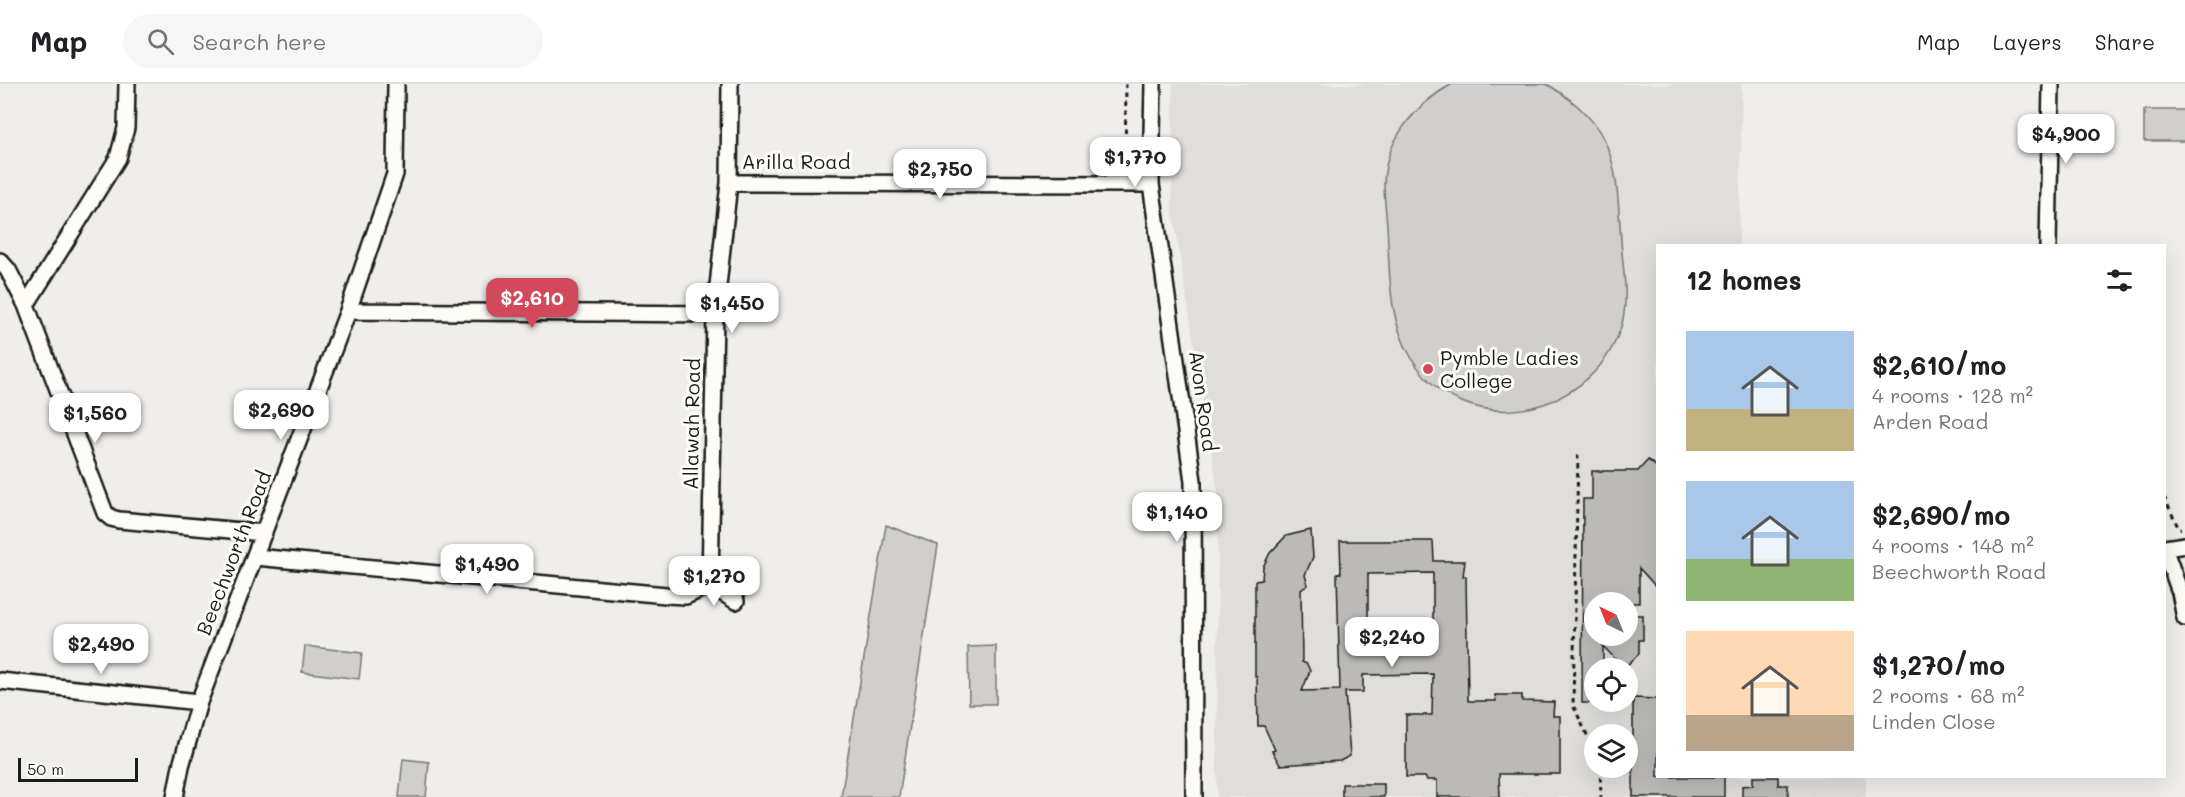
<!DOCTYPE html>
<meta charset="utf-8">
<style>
:root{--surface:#fff;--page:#f6f6f6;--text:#202124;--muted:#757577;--line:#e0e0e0;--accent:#d1495b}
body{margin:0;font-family:Mali,sans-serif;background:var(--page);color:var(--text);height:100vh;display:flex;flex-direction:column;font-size:22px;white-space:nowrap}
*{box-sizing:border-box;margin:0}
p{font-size:20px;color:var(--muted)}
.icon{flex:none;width:33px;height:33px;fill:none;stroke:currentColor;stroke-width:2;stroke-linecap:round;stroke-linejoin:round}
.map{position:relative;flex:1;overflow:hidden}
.sheet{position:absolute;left:1656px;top:160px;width:510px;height:534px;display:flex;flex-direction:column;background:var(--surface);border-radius:0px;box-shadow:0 6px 24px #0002}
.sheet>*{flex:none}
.needle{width:39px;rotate:317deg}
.tools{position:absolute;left:1584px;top:508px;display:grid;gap:12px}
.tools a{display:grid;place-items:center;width:54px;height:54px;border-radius:50%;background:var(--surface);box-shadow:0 6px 24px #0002;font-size:30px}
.scale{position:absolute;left:18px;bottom:15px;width:120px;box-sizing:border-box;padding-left:6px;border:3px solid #1c1c1c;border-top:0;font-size:16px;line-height:21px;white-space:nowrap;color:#1c1c1c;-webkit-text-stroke:4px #fdfcf7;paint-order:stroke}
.price{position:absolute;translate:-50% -51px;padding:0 14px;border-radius:12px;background:#fff;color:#222;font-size:20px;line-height:39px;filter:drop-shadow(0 2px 3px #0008)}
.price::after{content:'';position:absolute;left:50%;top:36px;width:18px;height:14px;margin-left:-9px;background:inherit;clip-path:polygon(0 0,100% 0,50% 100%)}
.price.on{background:var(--accent);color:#fff}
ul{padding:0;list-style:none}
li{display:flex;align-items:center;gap:18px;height:150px;padding:0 30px}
li span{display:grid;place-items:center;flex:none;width:168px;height:120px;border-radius:0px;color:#555}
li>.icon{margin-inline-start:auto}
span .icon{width:72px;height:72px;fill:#fffc;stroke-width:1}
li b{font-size:26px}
h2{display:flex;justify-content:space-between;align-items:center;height:72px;padding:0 30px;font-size:26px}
header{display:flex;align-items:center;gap:36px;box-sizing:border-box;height:84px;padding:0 30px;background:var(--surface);border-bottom:2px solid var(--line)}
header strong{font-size:28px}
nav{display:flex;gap:33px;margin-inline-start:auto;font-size:21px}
.search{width:420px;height:54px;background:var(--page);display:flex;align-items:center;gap:15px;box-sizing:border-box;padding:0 21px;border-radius:33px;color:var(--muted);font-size:22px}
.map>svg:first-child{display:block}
.built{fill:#e0deda;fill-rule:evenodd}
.green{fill:#d0cfcc;stroke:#767674;stroke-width:1.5}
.building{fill:#bbbab6;stroke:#1c1c1c;stroke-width:1.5;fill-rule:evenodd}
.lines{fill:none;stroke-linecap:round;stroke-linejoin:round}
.street-casing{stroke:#1c1c1c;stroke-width:20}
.path{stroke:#1c1c1c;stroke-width:3;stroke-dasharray:4.5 4.5;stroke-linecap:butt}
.street{stroke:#fdfcf7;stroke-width:15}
.poi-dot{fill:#d1495b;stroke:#fdfcf7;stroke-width:2}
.labels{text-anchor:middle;stroke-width:6;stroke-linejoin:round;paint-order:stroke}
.street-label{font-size:20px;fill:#1c1c1c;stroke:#fdfcf7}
.poi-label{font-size:20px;fill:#1c1c1c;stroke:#fdfcf7;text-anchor:start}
</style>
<header>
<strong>Map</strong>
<div class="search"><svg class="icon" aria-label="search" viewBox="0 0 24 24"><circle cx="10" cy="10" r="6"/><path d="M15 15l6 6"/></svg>Search here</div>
<nav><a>Map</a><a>Layers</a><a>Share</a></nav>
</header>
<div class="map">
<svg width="2185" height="713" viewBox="0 0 2185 713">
<rect width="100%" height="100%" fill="#f0eeea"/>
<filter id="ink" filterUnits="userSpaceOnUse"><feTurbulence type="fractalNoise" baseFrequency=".0167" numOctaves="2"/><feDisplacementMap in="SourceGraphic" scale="12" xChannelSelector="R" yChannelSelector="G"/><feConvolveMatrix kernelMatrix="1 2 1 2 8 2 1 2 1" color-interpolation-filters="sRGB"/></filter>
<g filter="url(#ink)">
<path class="built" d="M1173 0H1742L1739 162H1658V693H1866V713H1217L1218 409 1172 123ZM1594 519H1628V552H1594ZM1594 585H1628V618H1594ZM1594 651H1628V684H1594Z"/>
<path class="green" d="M1452 0H1546L1550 2C1618 43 1616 85 1621 157 1623 186 1630 218 1620 246 1588 336 1460 358 1411 273 1387 233 1390 186 1387 141 1386 128 1384 114 1384 100 1385 56 1415 21 1452 0Z
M2144 26H2185V57H2144Z
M886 441 938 461 899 713H841Z
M305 562 362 569 359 595 302 588Z
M996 562V620H969L968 563Z
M403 675 429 678 426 713H399Z"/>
<path class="building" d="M1648 376 1658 384V505L1639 484V519H1594V552H1628V531H1643V556H1639V570L1624 584 1603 562V585H1594V619H1582L1583 415H1592V387H1638Z
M1311 446 1313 473 1305 491 1308 501 1301 506 1302 578 1307 580 1310 587 1302 607 1340 606 1337 489H1341L1340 457H1433L1434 477H1465L1463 492H1466L1468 617H1496L1495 611H1522V617L1554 618 1553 632H1560V690H1499L1500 713H1437V696H1427L1425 693H1406V631H1432L1433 590 1363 591V608H1345L1350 672 1340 677 1280 681 1272 667 1275 666 1264 642H1258L1257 593H1255V497L1262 496 1263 483 1270 469 1286 452ZM1433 489V556L1368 557V490Z
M1633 614 1658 615V693H1724V713H1633Z
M1753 693H1778V701H1788V713H1742V702L1753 701Z
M1342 700H1384V713H1342Z"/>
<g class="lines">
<defs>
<path id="street" d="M1153 0 1151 100 1193 397 1194 713
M729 99 1151 100
M2048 162 2051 0
M0 177 8 186 26 221 105 429 111 434 119 436 264 449
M26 221 118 74 126 44 127 0
M348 227 715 230
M2164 464 2180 508 2185 534
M2165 464 2185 461
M255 473 666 511 686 512 710 501
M710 501 715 230 729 99 730 0
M710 501 736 517
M0 597 199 618
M175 713 181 682 199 618 348 227 395 90 396 0"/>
</defs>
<use href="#street" class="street-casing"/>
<path class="path" d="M1125 85 1126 0
M1578 371 1573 621 1594 666
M2164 413 2179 445H2181
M1600 684 1601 713"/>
<use href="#street" class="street"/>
</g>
</g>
<circle class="poi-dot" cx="1428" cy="285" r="6"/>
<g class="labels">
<g class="street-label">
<text x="796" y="85">Arilla Road</text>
<text transform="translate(1203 317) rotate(82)" y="7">Avon Road</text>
<text transform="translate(692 340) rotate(-89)" y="7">Allawah Road</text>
<text transform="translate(234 469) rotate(-69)" y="7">Beechworth Road</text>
</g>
<g class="poi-label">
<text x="1440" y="281">Pymble Ladies<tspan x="1440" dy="23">College</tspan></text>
</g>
</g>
</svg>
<div class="tools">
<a><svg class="needle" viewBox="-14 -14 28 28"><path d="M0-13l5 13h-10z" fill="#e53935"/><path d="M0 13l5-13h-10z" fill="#757577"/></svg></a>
<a><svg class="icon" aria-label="locate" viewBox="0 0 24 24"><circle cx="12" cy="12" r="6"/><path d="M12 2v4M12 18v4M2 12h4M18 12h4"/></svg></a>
<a><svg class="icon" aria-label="layers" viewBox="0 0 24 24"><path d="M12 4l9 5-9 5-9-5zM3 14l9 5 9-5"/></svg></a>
</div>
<div class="scale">50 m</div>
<b class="price" style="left:2066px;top:81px">$4,900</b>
<b class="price" style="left:1135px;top:104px">$1,770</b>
<b class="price" style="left:940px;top:116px">$2,750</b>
<b class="price on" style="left:532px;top:245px">$2,610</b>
<b class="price" style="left:732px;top:250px">$1,450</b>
<b class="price" style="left:281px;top:357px">$2,690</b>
<b class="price" style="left:95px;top:360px">$1,560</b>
<b class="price" style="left:1177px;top:459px">$1,140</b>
<b class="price" style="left:487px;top:511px">$1,490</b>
<b class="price" style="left:714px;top:523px">$1,270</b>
<b class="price" style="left:1392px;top:584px">$2,240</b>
<b class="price" style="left:101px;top:591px">$2,490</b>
<section class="sheet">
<h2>12 homes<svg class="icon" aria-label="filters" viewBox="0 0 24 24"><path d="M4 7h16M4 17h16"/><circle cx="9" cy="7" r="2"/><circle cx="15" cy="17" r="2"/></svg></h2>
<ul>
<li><span style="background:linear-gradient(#a9c7e8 65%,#c2b280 0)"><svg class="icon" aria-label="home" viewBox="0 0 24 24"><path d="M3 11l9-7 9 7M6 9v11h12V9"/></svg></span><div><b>$2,610/mo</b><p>4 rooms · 128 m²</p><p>Arden Road</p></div></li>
<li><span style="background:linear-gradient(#a9c7e8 65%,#8fb573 0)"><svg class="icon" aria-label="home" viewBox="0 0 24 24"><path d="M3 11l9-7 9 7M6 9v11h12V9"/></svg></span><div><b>$2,690/mo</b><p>4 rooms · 148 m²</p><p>Beechworth Road</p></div></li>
<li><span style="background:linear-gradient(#ffd9b3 70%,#b9a48a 0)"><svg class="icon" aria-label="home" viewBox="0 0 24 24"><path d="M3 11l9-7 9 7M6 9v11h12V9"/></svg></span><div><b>$1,270/mo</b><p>2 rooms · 68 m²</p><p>Linden Close</p></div></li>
</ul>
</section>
</div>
